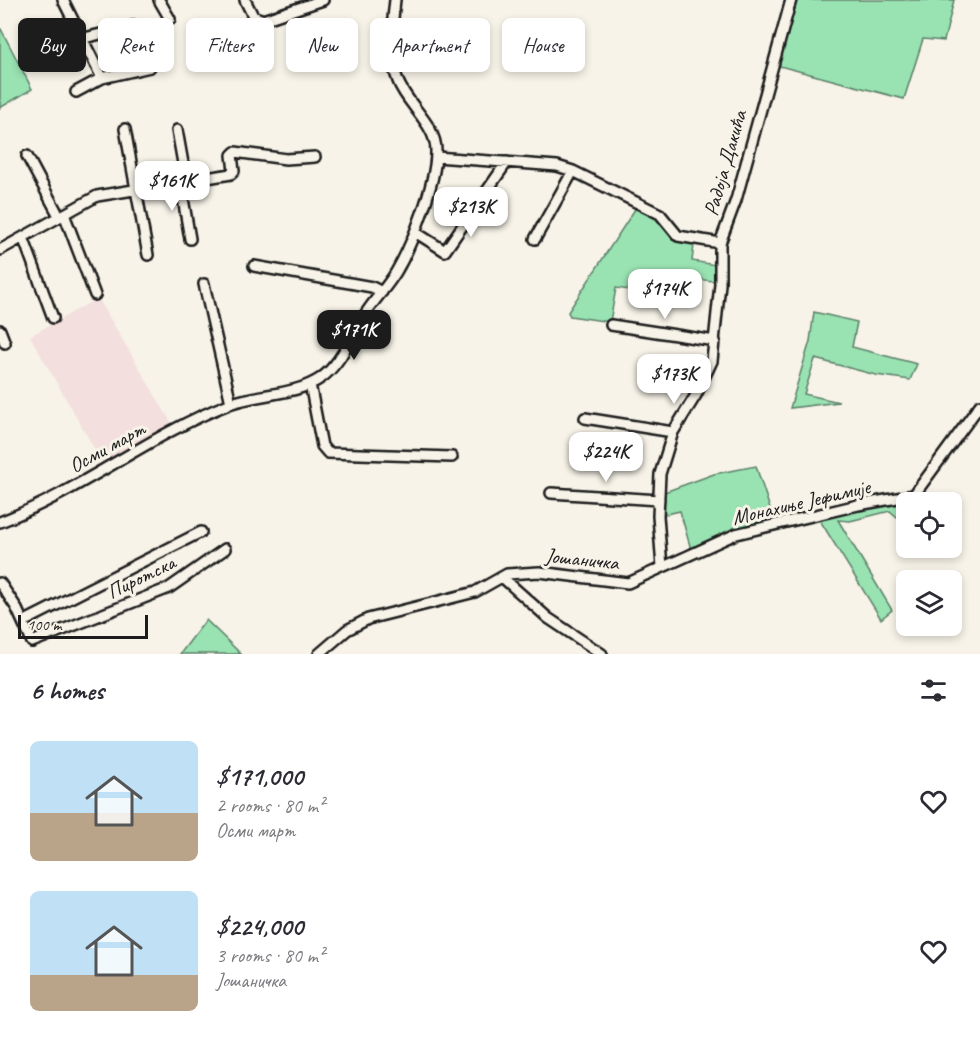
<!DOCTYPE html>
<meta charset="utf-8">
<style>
:root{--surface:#fff;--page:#f2f2f3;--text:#2b2b33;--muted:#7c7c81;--accent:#1c1c1c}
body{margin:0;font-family:Caveat,sans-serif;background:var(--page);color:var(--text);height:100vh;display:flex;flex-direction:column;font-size:22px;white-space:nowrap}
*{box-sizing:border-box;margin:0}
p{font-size:20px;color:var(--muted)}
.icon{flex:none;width:33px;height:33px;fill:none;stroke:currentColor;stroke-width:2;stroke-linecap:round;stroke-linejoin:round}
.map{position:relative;height:654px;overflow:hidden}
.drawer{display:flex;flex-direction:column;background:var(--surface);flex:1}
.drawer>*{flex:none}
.hud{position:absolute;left:18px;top:18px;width:600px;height:54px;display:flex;gap:12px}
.tools{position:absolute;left:896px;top:492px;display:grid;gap:12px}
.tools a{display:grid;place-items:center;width:66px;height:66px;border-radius:9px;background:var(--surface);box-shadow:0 3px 9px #0003;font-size:30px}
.scale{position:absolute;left:18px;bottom:15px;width:130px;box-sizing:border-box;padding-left:6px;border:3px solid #1c1c1c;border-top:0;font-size:16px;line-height:21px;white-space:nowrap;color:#1c1c1c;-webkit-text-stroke:4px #f7f3e8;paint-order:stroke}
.price{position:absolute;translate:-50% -51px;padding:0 14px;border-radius:12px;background:#fff;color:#222;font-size:20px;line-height:39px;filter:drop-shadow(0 2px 3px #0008)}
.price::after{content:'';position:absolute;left:50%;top:36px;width:18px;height:14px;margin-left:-9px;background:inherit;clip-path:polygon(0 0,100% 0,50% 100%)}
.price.active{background:var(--accent);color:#fff}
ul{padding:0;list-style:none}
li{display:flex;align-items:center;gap:18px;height:150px;padding:0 30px}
li span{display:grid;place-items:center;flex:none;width:168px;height:120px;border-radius:9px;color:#555}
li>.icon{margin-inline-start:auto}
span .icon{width:72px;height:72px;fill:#fffc;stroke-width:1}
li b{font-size:26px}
h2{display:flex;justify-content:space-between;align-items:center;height:72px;padding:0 30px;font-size:26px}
.chip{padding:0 21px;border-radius:9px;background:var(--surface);box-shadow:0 3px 9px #0003;font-size:21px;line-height:54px}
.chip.active{background:var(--accent);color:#fff}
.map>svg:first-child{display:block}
.built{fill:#f3dfdd}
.green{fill:#99e2b2;stroke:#5a7f67;stroke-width:1.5}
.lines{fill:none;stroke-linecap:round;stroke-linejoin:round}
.minor-casing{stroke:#1c1c1c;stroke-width:14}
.minor{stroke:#f7f3e8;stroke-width:9}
.labels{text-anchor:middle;stroke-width:6;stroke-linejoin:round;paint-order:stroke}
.street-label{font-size:21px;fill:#1c1c1c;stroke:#f7f3e8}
</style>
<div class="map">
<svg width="980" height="654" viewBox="0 0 980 654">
<rect width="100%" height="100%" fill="#f7f3e8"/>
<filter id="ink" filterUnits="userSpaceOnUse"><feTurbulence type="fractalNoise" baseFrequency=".0167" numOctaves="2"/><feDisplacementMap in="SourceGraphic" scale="12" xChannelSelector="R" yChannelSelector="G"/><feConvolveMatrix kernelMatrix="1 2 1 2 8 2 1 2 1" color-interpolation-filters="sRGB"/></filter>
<g filter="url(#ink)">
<path class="built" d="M98 298 175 429 106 469 30 336Z"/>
<path class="green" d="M791 0H954L944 41 923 39 904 99 772 64Z
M1 29 32 89 0 108V30Z
M639 203 660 214 678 236 694 245 692 261 716 265 714 281 694 279 691 288 686 287 685 298 616 288 610 322 570 316 568 312Z
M814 312 857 322 852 347 917 364 910 380 876 375 815 359 804 394 839 402 790 408 810 341Z
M756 466 775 524 692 553 680 511 658 516 659 494 714 474Z
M905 498 908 502H906V516L897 517 890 511 850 521 838 520 892 610 881 619 816 514Z
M206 620 241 654H180Z"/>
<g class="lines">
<defs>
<path id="minor" d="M63 0 102 78 150 67
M159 0 170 19
M245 0 253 16 263 20 323 0
M52 46 133 26
M76 92 102 78
M125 129 148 255
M177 130 186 180
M27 156 59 216
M436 157 557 166 573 171 660 214 678 236 720 243
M180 181 190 239
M64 214 95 295
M415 232 445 251 507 162
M23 237 53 318
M535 239 573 171
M0 250 97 196 231 174 234 171 232 155 235 152 286 159 315 157
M254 266 372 287 382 292
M204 284 231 403
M611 325 715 341
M0 330 5 343
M310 384 322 446 328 453 452 457
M585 418 673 432
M551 493 659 500
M0 522C81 491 149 435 229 404 258 393 295 396 321 378 342 363 350 337 364 316 374 300 387 287 396 272 412 245 436 183 436 152 437 125 407 105 398 81 388 56 392 26 395 0
M662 567 658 516 660 474 673 432 696 395 712 361 720 284V243L736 200 791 0
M502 577 548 618 602 654
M0 583 16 607 32 642 169 588 225 549
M23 622 201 532
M319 654 347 630 368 619 475 592 507 574 539 572 628 583 736 534 858 505 914 495 980 405"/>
</defs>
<use href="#minor" class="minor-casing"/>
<use href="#minor" class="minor"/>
</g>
</g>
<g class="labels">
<g class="street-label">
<text transform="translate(725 163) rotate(-74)" y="7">Радоја Дакића</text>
<text transform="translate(107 447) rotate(-29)" y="7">Осми март</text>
<text transform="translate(801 502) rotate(-13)" y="7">Монахиње Јефимије</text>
<text transform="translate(582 559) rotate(6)" y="7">Јошаничка</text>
<text transform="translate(141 577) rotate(-26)" y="7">Пиротска</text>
</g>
</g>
</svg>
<div class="tools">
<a><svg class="icon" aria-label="locate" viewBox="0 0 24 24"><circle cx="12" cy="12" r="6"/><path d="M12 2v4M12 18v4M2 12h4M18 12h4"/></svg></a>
<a><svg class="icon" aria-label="layers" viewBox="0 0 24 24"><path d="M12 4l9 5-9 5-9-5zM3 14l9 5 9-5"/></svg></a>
</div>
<div class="scale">100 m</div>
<b class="price" style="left:172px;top:212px">$161K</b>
<b class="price" style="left:471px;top:238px">$213K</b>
<b class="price" style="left:665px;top:320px">$174K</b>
<b class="price active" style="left:354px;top:361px">$171K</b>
<b class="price" style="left:674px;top:405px">$173K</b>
<b class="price" style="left:606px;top:483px">$224K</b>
<div class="hud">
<a class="chip active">Buy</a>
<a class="chip">Rent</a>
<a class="chip">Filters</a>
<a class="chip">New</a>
<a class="chip">Apartment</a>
<a class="chip">House</a>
</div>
</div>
<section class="drawer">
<h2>6 homes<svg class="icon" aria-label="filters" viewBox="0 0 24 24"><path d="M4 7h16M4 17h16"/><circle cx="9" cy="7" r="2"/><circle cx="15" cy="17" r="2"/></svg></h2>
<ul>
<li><span style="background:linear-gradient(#bfe0f5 60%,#b9a48a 0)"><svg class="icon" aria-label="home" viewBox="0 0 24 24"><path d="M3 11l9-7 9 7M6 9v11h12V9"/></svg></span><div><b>$171,000</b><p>2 rooms · 80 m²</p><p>Осми март</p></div><svg class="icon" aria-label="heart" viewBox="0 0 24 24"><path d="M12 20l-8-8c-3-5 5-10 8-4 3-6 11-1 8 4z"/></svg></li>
<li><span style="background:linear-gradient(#bfe0f5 70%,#b9a48a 0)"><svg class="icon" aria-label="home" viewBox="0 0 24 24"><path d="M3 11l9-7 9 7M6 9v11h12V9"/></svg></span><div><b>$224,000</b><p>3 rooms · 80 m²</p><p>Јошаничка</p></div><svg class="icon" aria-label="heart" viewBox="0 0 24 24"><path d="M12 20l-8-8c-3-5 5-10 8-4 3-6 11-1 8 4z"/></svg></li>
</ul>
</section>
